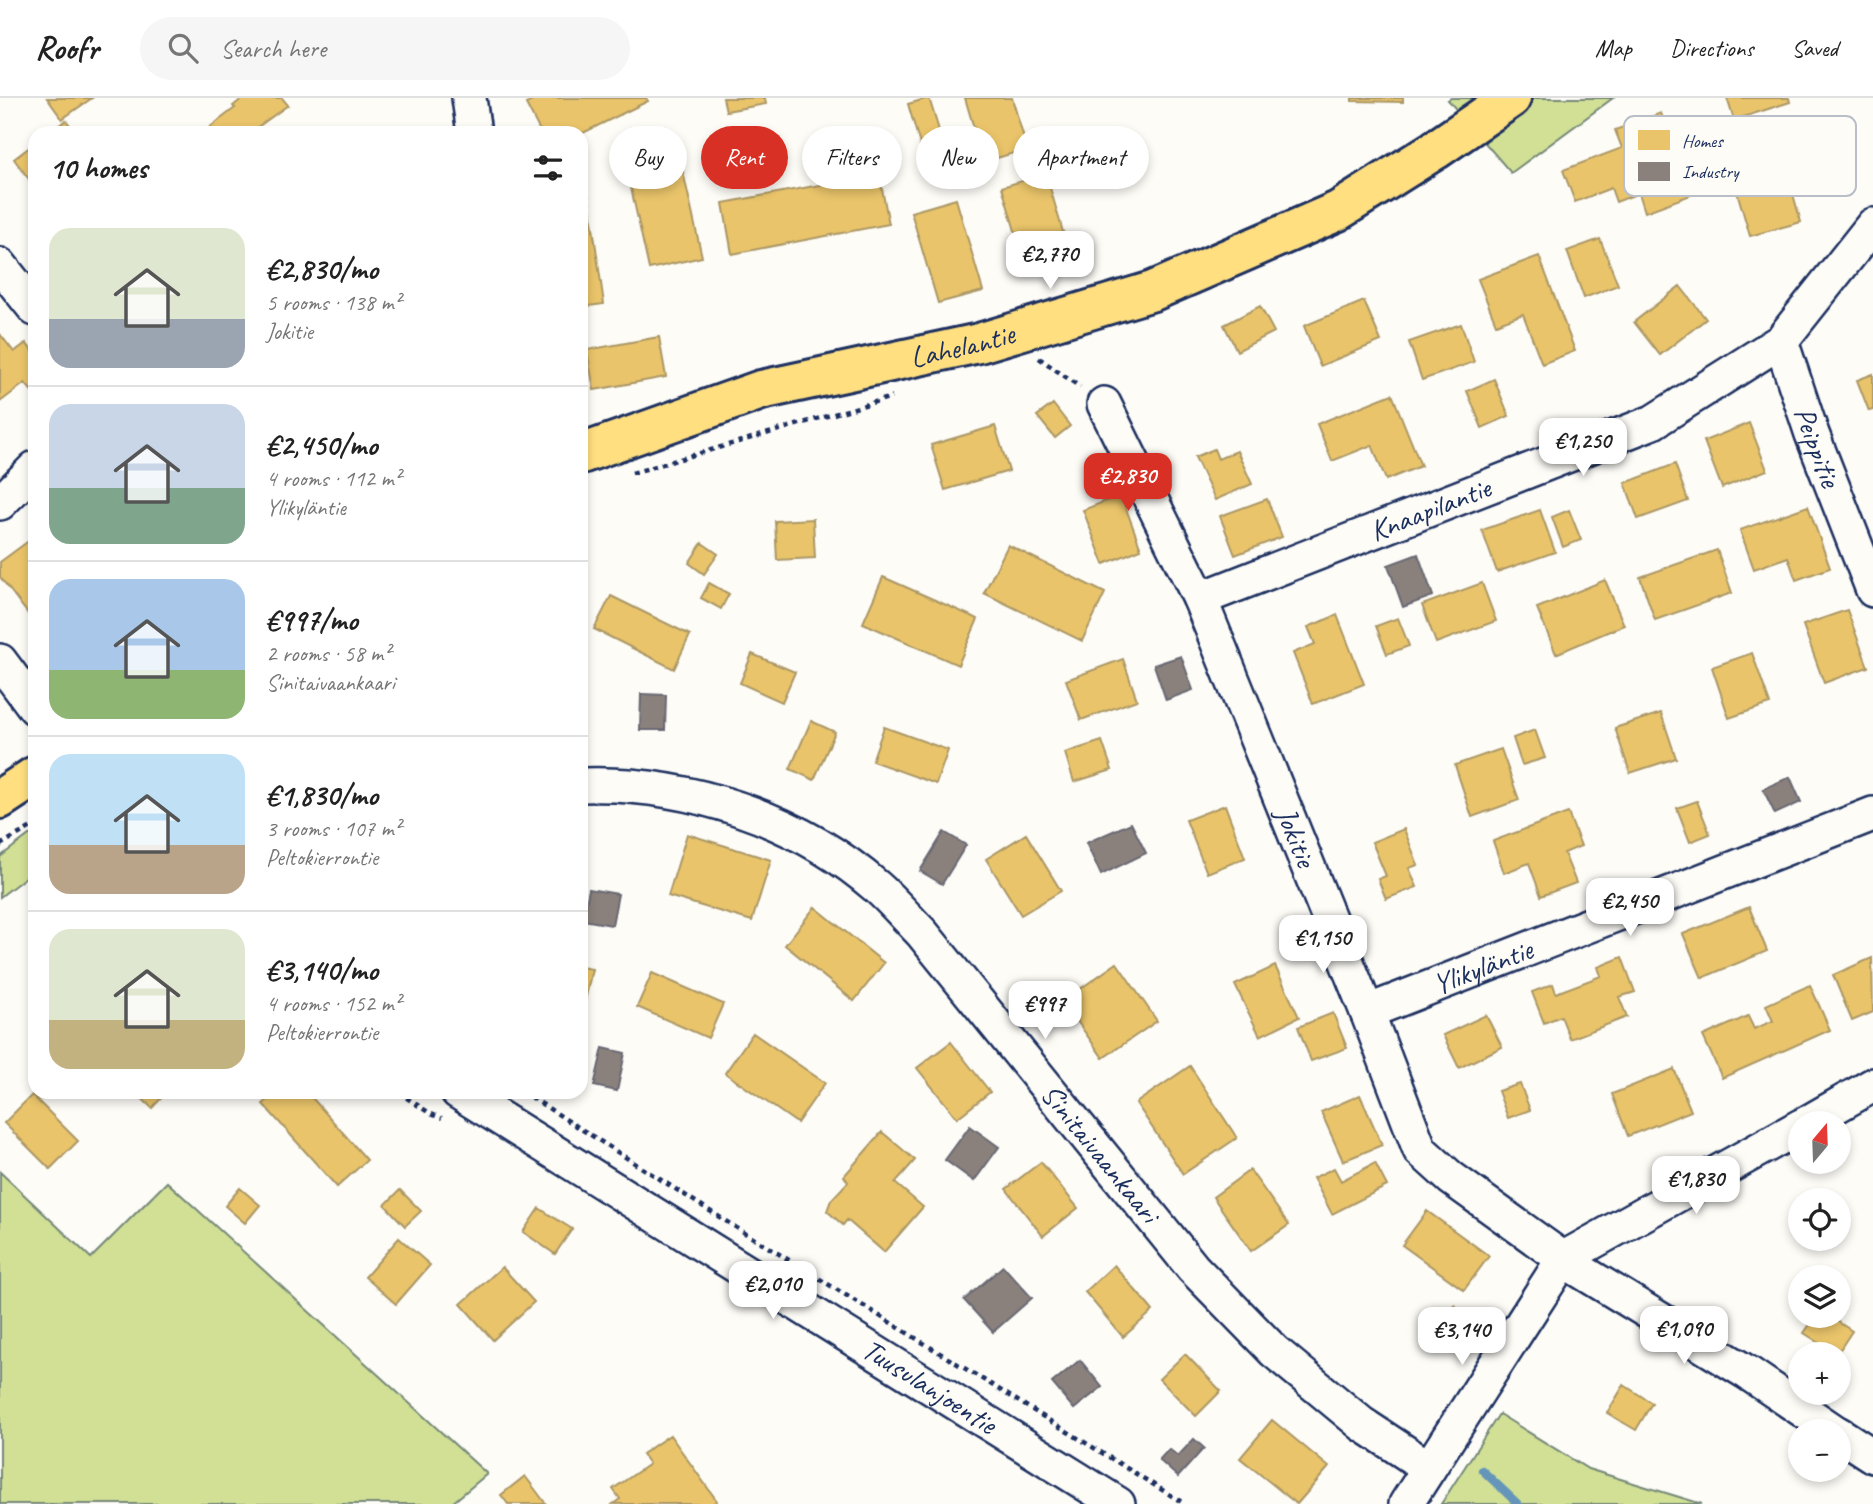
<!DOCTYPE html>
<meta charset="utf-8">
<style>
:root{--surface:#fff;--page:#f6f6f6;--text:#222;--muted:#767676;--line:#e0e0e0;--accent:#d93025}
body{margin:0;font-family:Caveat,sans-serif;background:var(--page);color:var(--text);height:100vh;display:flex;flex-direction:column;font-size:26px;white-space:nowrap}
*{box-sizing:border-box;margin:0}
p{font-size:23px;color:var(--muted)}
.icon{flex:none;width:38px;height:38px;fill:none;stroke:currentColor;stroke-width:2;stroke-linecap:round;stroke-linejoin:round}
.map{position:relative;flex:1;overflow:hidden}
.details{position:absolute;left:28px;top:28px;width:560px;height:973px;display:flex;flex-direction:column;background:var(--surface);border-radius:21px;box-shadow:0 4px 10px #0003}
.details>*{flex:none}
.guide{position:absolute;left:609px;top:28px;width:665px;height:63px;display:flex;gap:14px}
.needle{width:46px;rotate:19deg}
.buttons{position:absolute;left:1788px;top:1013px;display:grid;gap:14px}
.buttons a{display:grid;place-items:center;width:63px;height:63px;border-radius:50%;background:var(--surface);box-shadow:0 4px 10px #0003;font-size:35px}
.price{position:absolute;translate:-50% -60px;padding:0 16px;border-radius:14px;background:#fff;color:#222;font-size:23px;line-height:46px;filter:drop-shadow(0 2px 4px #0008)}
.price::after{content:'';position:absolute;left:50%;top:42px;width:21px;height:16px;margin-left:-10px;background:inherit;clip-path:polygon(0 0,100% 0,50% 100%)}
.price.current{background:var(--accent);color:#fff}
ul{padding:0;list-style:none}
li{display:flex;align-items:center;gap:21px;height:175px;padding:0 21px}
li+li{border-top:2px solid var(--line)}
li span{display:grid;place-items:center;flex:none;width:196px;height:140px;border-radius:21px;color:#555}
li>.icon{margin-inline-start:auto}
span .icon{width:84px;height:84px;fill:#fffc;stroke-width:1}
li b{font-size:30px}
h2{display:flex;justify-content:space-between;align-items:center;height:84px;padding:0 21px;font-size:30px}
.pill{padding:0 24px;border-radius:32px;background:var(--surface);box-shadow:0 4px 10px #0003;font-size:24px;line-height:63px}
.pill.current{background:var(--accent);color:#fff}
header{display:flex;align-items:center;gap:42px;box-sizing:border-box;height:98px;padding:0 35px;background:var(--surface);border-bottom:2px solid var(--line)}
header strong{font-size:33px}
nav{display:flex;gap:38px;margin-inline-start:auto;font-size:24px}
.search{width:490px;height:63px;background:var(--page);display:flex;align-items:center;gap:18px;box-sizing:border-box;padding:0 24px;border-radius:38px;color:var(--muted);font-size:26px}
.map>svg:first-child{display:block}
.green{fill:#d1e094;stroke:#768879;stroke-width:2}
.homes{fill:#e9c46a;stroke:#ab9766;stroke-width:2}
.industry{fill:#8a817c;stroke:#696873;stroke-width:2}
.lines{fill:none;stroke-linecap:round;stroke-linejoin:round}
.stream{stroke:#6596ba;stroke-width:8}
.minor-casing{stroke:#1b2f5e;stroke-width:38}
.major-casing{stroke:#1b2f5e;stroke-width:44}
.path{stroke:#1b2f5e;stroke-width:4.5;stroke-dasharray:5 5;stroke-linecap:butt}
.minor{stroke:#fdfcf7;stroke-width:33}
.major{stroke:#ffdf80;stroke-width:38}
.labels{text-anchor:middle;stroke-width:7;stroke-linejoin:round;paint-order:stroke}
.street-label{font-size:30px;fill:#1b2f5e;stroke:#fdfcf7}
.key{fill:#fdfcf7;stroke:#b9bec9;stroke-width:2}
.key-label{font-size:19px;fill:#1b2f5e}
</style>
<header>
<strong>Roofr</strong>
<div class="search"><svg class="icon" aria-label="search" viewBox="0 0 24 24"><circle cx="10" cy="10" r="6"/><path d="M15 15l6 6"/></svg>Search here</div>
<nav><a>Map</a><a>Directions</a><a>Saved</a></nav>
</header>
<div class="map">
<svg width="1873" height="1406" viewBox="0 0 1873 1406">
<rect width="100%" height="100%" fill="#fdfcf7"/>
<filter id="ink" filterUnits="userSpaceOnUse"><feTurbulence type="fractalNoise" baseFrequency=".0143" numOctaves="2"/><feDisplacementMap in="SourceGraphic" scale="14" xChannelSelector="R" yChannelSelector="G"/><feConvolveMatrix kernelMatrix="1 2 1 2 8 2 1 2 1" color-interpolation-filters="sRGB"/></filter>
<g filter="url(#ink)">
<path class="green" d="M1451 0H1613L1511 75 1448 2Z
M29 737H35V772L0 799V759Z
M0 1074 91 1160 167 1084 487 1376 451 1406H0Z
M1499 1316 1588 1371 1702 1406H1441Z"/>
<path class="homes" d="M47 0H92L62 21Z
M243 0H282L288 7 255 31 258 35H206L205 33 235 10 233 8Z
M538 0H646L648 3 581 36 541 35 526 6Z
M723 0H765L766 6 726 13Z
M929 0 950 68 928 74 908 6Z
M965 0H1012L1027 51 984 64Z
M1352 0H1403V4L1352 3Z
M1727 0H1789L1790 4 1734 22Z
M1661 15 1691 97 1645 114 1639 95 1616 104 1611 90 1575 104 1563 72 1622 50 1615 32Z
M66 22 76 35H49Z
M676 42 702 159 649 171 623 54Z
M35 45V87L34 88 14 61Z
M1779 48 1801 124 1750 138 1728 63Z
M879 76 889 126 732 156 723 105Z
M1046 76 1070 158 1026 170 1002 89Z
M588 95 604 206 581 209V96Z
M956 101 983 193 938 205 911 114Z
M1600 141 1618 187 1584 200 1567 153Z
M1539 158 1575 253 1542 266 1523 216 1496 226 1478 181Z
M1680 188 1706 221 1660 257 1634 224Z
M1364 203 1381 243 1320 268 1304 228Z
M1260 208 1274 234 1237 253 1224 227Z
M1461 226 1474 264 1422 282 1409 244Z
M0 236 14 254 26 245 35 256V297L25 285 0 304Z
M659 239 666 279 594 292 587 252Z
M1873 276V312L1869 313 1857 282Z
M1494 281 1509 318 1482 330 1467 293Z
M1392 296 1421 368 1386 382 1372 347 1332 363 1317 326Z
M1053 306 1070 328 1055 340 1037 318Z
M1749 325 1767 372 1722 390 1704 343Z
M995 328 1009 373 945 392 931 347Z
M1214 351 1218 361 1237 353 1252 386 1215 402 1195 359Z
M1675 366 1688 403 1638 421 1625 385Z
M1121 397 1141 451 1104 466 1083 412Z
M1267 401 1282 439 1235 457 1220 418Z
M1808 408 1830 470 1796 482 1788 459 1754 471 1740 432Z
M1540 412 1555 454 1497 474 1482 432Z
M1569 412 1581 442 1563 449 1552 419Z
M813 421 815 460 777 462 775 423Z
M30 442 35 449V525L0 479V464Z
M702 445 718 456 704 476 689 465Z
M1008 447 1105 495 1082 543 984 495Z
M1717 452 1732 495 1655 522 1640 479Z
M883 479 978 521 958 567 863 525Z
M1605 482 1624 527 1556 556 1537 510Z
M709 485 729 496 721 511 701 500Z
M1482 485 1496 523 1436 545 1422 507Z
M611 498 690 537 674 571 594 531Z
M1847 512 1868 569 1824 585 1803 527Z
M1337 517 1364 586 1313 606 1293 555 1315 546 1308 529Z
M1398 520 1409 548 1387 556 1376 528Z
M1752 555 1770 606 1729 620 1712 569Z
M752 556 795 574 782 604 740 585Z
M1123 561 1137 602 1081 622 1066 582Z
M1661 615 1676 660 1630 675 1615 630Z
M811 623 835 634 814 682 790 671Z
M884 629 948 652 936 686 872 663Z
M1535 632 1545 660 1522 667 1513 640Z
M1102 643 1112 672 1074 684 1065 655Z
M1501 651 1519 702 1472 719 1455 667Z
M1697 703 1710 736 1690 744 1677 710Z
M1225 707 1245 760 1207 775 1186 722Z
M1568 715 1581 748 1564 755 1576 785 1541 798 1529 765 1504 775 1493 743Z
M1404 731 1418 767 1409 770 1417 789 1386 801 1378 781 1386 778 1372 744Z
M687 736 771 762 752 823 668 798Z
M1026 736 1061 793 1021 817 986 761Z
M815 809 884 865 854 903 785 847Z
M1749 809 1767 853 1702 880 1683 836Z
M1622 859 1635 894 1619 899 1627 919 1570 941 1561 918 1544 925 1532 894 1553 886 1556 895 1601 878 1598 869Z
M1872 860 1873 914 1852 923 1833 877Z
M1117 865 1157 923 1103 960 1063 903Z
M1275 868 1299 919 1260 938 1235 887Z
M581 869 592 871 582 917H581Z
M652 875 723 906 708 940 637 909Z
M1810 887 1830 932 1722 980 1703 938 1748 918 1754 931 1773 923 1766 907Z
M1333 915 1347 950 1311 963 1298 929Z
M1486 917 1502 949 1459 970 1443 937Z
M753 935 825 985 797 1025 725 975Z
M951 944 990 994 957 1020 917 970Z
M1190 968 1237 1040 1183 1076 1136 1005Z
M1674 971 1691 1013 1628 1038 1612 996Z
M1520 986 1530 1012 1508 1020 1498 993Z
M135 994H167L152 1010Z
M277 994H307L367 1062 337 1089 263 1006Z
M32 997 78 1043 50 1071 4 1025Z
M1360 997 1382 1047 1343 1063 1321 1014Z
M882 1034 915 1062 895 1085 923 1109 884 1154 847 1122 843 1127 827 1113 831 1102 848 1084 844 1078Z
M1041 1064 1078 1110 1043 1138 1006 1091Z
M1375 1065 1387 1088 1332 1116 1313 1080 1334 1070 1341 1083Z
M1250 1072 1289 1127 1251 1153 1213 1099Z
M240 1090 260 1107 245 1125 225 1108Z
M400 1092 421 1113 405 1128 385 1107Z
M539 1110 572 1131 555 1156 523 1134Z
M1427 1113 1489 1158 1464 1192 1402 1147Z
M399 1140 430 1167 396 1206 365 1179Z
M1114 1167 1153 1213 1123 1239 1085 1194Z
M502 1169 534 1204 493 1242 461 1206Z
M1454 1207 1480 1227 1463 1249 1436 1229Z
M1816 1218H1829L1852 1233 1837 1256 1804 1235Z
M1185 1256 1221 1293 1196 1318 1159 1281Z
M1624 1287 1652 1305 1636 1332 1607 1315Z
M1272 1322 1329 1369 1297 1406 1240 1360Z
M670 1337 717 1403 712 1406H613L620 1401 613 1391 649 1366 642 1356Z
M525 1378 546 1406H508L501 1397Z"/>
<path class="industry" d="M1418 456 1433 498 1403 509 1388 467Z
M1181 558 1193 592 1166 602 1154 567Z
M641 596 666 597 665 632H640Z
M1790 679 1801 704 1775 716 1763 691Z
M1131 725 1146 755 1101 777 1086 745Z
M944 734 966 747 942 786 920 773Z
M589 791 618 796 612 827 583 822Z
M603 950 625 955 617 993 594 988Z
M970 1028 999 1049 974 1083 945 1062Z
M1003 1168 1032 1200 993 1234 964 1202Z
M1080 1262 1102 1289 1074 1311 1052 1285Z
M1194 1341 1204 1350 1178 1379 1159 1362 1169 1351 1178 1358Z"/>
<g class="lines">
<path class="stream" d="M1482 1372 1518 1406"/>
<defs>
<g id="minor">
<path d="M469 0 474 35"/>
<path d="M0 167 35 211"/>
<path id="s1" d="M1781 243 1812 336 1873 492"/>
<path id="s2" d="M1104 306 1200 501 1367 914 1420 1052 1451 1080 1576 1170 1748 1275 1835 1334"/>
<path d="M0 405 35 370"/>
<path id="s3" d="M1200 501 1653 324 1781 243 1873 127"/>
<path d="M0 563 35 610"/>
<path id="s4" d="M581 687C685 683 798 720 877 789 893 803 907 820 922 835L1193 1170 1274 1253 1362 1326 1429 1370"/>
<path id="s5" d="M1367 914 1873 716"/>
<path id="s6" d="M458 994 1118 1406"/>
<path d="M1805 1026 1873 987"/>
<path d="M1839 1336 1873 1358"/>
<path d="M1406 1406 1564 1160 1801 1028"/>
</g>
<g id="major">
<path id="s7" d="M581 356 761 292 979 245 1153 193 1338 113 1435 52 1511 0"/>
<path d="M0 701 35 678"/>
</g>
</defs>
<use href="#minor" class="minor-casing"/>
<use href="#major" class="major-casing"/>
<path class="path" d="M1039 260 1080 289
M632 375 892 299
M0 747 35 727
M398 994 431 1016 442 1020
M523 994 732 1127 1185 1406"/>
<use href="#minor" class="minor"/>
<use href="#major" class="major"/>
</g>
</g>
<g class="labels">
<g class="street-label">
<text dy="10" stroke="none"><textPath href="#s7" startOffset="397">Lahelantie</textPath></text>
<text dy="10" stroke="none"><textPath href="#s1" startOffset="112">Peippitie</textPath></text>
<text dy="10" stroke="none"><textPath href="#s3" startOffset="247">Knaapilantie</textPath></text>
<text dy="10" stroke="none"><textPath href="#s2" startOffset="474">Jokitie</textPath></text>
<text dy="10" stroke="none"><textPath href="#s5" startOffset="124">Ylikyläntie</textPath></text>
<text dy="10" stroke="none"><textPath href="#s4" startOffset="668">Sinitaivaankaari</textPath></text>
<text dy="10" stroke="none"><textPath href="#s6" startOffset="556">Tuusulanjoentie</textPath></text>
</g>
</g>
<rect x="1624" y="18" width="232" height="80" rx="10" class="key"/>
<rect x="1638" y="32" width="32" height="20" fill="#e9c46a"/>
<rect x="1638" y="64" width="32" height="19" fill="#8a817c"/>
<g class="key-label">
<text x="1682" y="49">Homes</text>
<text x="1682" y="80">Industry</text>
</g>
</svg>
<div class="buttons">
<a><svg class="needle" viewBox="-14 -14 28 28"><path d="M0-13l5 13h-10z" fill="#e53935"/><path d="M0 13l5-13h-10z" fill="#767676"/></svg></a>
<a><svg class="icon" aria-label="locate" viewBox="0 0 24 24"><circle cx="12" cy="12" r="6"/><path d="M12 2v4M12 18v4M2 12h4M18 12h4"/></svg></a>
<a><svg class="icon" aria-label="layers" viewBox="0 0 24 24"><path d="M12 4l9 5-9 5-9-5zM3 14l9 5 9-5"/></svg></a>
<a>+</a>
<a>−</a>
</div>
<b class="price" style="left:1050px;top:193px">€2,770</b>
<b class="price" style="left:1583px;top:380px">€1,250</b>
<b class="price current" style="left:1128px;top:415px">€2,830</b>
<b class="price" style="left:1630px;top:840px">€2,450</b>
<b class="price" style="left:1323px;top:877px">€1,150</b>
<b class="price" style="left:1045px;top:943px">€997</b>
<b class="price" style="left:1696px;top:1118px">€1,830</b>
<b class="price" style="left:773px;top:1223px">€2,010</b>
<b class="price" style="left:1684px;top:1268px">€1,090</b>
<b class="price" style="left:1462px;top:1269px">€3,140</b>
<div class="guide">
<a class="pill">Buy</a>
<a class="pill current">Rent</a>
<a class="pill">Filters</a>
<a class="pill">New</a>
<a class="pill">Apartment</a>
</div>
<section class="details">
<h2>10 homes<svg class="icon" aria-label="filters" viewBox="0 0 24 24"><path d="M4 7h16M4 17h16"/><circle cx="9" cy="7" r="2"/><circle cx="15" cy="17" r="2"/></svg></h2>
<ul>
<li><span style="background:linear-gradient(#dfe7d0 65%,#9aa5b1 0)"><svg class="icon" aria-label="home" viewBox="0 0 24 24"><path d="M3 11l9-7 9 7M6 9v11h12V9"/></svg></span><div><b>€2,830/mo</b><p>5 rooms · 138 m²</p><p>Jokitie</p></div></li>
<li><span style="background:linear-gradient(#c9d6e8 60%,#7fa58c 0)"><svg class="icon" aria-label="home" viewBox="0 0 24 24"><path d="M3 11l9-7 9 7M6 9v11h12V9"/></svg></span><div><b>€2,450/mo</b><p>4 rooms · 112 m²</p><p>Ylikyläntie</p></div></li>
<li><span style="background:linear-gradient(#a9c7e8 65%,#8fb573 0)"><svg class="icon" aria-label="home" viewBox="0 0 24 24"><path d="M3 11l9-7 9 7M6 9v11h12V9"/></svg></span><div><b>€997/mo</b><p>2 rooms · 58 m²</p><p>Sinitaivaankaari</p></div></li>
<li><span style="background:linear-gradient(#bfe0f5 65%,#b9a48a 0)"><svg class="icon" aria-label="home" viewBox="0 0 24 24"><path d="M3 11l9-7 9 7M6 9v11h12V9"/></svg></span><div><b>€1,830/mo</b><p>3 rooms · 107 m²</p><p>Peltokierrontie</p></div></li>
<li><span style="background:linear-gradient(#dfe7d0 65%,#c2b280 0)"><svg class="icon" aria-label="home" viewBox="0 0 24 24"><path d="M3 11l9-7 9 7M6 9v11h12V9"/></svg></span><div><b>€3,140/mo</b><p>4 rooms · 152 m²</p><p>Peltokierrontie</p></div></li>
</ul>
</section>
</div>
